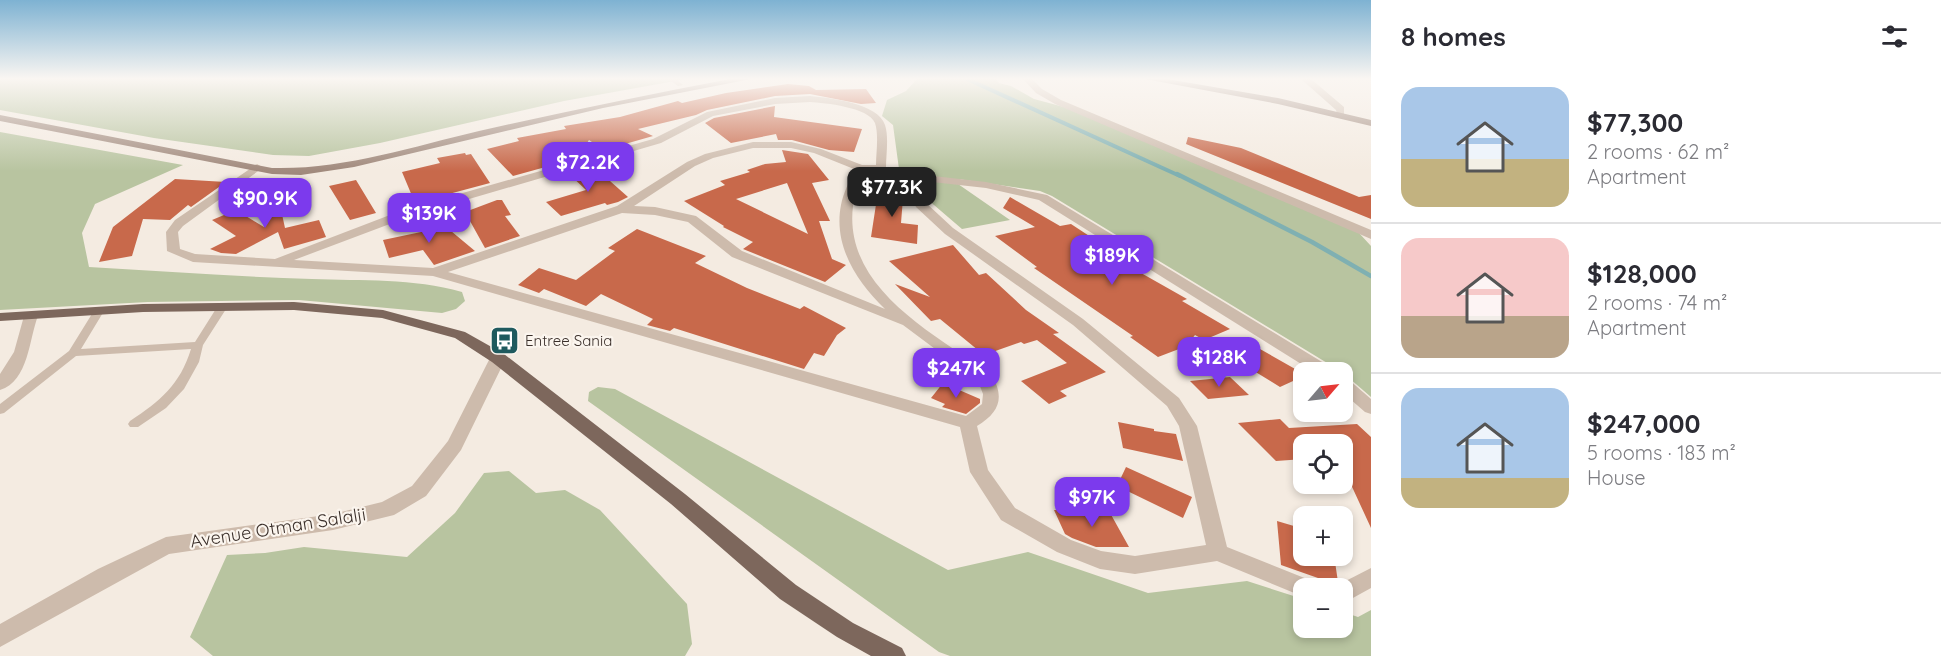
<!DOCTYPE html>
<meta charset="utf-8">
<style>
:root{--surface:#fff;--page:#f7f7f7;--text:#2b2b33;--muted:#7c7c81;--line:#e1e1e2;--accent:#7c3aed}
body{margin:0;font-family:Quicksand,sans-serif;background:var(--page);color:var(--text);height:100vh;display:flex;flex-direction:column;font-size:22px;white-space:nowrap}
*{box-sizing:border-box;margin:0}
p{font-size:20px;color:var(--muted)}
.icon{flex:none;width:33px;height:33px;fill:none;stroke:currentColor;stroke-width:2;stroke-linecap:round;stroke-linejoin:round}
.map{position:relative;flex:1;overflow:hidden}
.drawer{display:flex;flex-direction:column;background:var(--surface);width:570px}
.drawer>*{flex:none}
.needle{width:39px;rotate:62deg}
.fabs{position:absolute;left:1293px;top:362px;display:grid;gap:12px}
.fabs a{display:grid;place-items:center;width:60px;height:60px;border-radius:12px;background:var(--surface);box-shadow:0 3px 9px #0003;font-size:30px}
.price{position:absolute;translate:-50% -51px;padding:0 14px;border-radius:12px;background:var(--accent);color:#fff;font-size:20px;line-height:39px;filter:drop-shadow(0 2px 3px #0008)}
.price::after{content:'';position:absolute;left:50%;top:36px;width:18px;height:14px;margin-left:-9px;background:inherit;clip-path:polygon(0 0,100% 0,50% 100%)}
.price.active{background:#222;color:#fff}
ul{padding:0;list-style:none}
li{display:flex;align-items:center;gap:18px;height:150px;padding:0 30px}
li+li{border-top:2px solid var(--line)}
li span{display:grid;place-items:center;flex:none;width:168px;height:120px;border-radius:18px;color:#555}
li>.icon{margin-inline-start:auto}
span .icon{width:72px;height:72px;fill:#fffc;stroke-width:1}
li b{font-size:26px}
h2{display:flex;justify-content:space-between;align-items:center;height:72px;padding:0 30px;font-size:26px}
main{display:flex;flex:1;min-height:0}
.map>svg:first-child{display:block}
.green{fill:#b8c4a0}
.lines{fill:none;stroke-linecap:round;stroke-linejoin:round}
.stream-far1{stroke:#7fb0b2;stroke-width:4}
.stream{stroke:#7fb0b2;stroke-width:4.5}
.building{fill:#c8694b;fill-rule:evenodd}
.lane{fill:#cdbbac;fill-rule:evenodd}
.street{fill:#cdbbac;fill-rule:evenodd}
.secondary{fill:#a18a7d;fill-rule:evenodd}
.primary{fill:#7d675c;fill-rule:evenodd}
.labels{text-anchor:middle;stroke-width:4.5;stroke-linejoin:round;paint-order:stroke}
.poi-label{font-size:15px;fill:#3b302b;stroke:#fbf5ee;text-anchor:start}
.near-street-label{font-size:18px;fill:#3b302b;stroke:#fbf5ee}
</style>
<main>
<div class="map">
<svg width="1371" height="656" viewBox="0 0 1371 656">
<rect width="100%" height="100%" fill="#f4ebe1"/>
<path class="green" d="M0 79H686L564 101 380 143 309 156 273 155 154 138 0 110Z
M917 79H996L999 83 1011 86 1034 99 1064 107 1359 233 1371 246V397L1342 372 1052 196 1040 191 958 179V184L1010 220 962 229 920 193 918 174 899 169 893 125 882 116 887 100 906 91Z
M0 132 183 165 95 204 82 233 89 267C163 271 238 277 312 279 362 281 413 278 462 292L465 301 456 309 442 313 299 300 148 302 0 310Z
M598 387 615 389 948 570 1028 552 1148 593 1247 581 1303 599 1304 627H1342L1343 612 1358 617 1371 610V656H950L939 652 588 401 589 392Z
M509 471 536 493 565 490 600 510 687 604 692 644 685 656H213L190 637 227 555 265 553 304 547 407 557 455 513 484 473Z"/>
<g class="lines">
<path class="stream-far1" d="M967 79 1180 176"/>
<path class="stream" d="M1177 174 1312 242 1371 276"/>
</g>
<path class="building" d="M788 84 809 86 816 90 866 89 876 103 861 104 810 94 775 96 707 110 696 115 638 129 653 136 604 150 589 140 587 143 596 153 513 176 487 149 519 141 517 138 566 129 564 126 620 117 678 101 682 103 726 93Z
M775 106 774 117 862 129 854 152 829 150 792 140H778L776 134 731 143 705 123 714 118Z
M1188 137 1241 148 1359 197 1371 195V219L1186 144Z
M782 150 808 154 829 180 812 183 830 221H819L832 259 846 265 825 282 743 249 753 242 723 227 724 226 684 201 725 185 720 181 750 172 747 170 765 164 786 162ZM787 183 808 234 736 199Z
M465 153 466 155 471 154 490 183 415 203 402 172 440 163 437 158Z
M592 165 628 197 618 202 607 205 605 203 561 216 546 202 586 190 568 173Z
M175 179 226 182 191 207 188 205 170 220 143 219 132 256 99 262 113 227Z
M356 180 376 213 350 220 329 186Z
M879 185 897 187 896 197 903 198 901 223 918 225 917 244 871 237Z
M278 196 285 228 319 220 326 237 284 249 278 232 236 254 221 253 210 249 236 236 212 220 236 210 264 227 261 211 265 210 263 199Z
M1010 197 1060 226 1071 224 1138 268 1134 269 1187 299 1182 301 1230 329 1204 340 1195 335 1191 340 1220 368 1215 374 1179 349 1158 357 1130 337 1133 336 1034 268 1037 267 995 236 1035 227 1003 208Z
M497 200H502L511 215 505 216 520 236 485 248 465 212Z
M439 221 475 251 434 265 423 250 389 258 383 240 421 232 417 229Z
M637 229 706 256 695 263 747 288 800 309 804 306 846 328 837 335 824 356 814 353 804 369 674 328 670 331 647 325 653 319 601 294 586 306 544 289 539 293 518 285 539 268 576 280 615 251 608 248Z
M953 245 979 275 986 273 1026 310 1059 333 1053 334 1106 372 1060 391 1067 396 1049 404 1021 381 1067 363 1037 340 1024 344 1021 342 984 355 940 319 931 321 895 284 930 297 889 261Z
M1260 349 1304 374V376L1280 387 1236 360Z
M1230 377 1249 395 1208 399 1190 381Z
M943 383 980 399V403L966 414 942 407 945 404 931 398Z
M1280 419 1289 428 1357 424 1371 437V528L1342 465V444H1304V459L1276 461 1238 423Z
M1118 422 1154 429V431L1176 434 1183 461 1123 448Z
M1126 467 1192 497 1183 518 1117 486Z
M1054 510 1109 511 1129 547H1096L1072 538 1065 534Z
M1277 521 1304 529V555H1334L1338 582 1335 584 1281 565Z"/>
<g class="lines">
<path class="lane" d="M668 79H676L683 85 678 86Z
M223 303 228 306 203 345 199 362 184 389 166 408 138 427H130L128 424 130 421C160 401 180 385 191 349L76 356 4 413 0 414V404L69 351 95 309H103L104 311 81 349 195 342 219 304Z"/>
<path class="street" d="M1023 79H1032L1042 89 1061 100 1371 230V239L1055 104 1036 93Z
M1301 79H1311L1344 107V117H1338L1336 110Z
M810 96C830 98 878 103 885 125 889 137 886 155 886 167L907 173 986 182 1047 195 1332 368 1334 372H1314L1039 200 986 188 914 180 925 202 953 228 1083 319 1179 398 1197 426 1227 547 1312 581 1315 588H1304V597L1217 561 1135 574 1100 569 1057 552 1001 520 970 472 960 427 433 276 193 262 167 251 166 232 175 220 257 164 262 167 261 169 183 226 178 232 180 249 195 254 275 259 403 210 653 139 707 112 775 98ZM810 102C825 103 868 107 875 123 879 135 876 153 876 165H862L821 149 791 142H753L705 154 687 162 617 206 433 268 294 260 411 216 661 143 713 116 775 104ZM753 148H791L814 153 854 169C850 181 843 193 841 205 833 246 857 282 885 309L742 251 696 216 655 207 634 206 695 166 713 158ZM864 171 880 172 902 178 916 207 945 234 1073 325 1167 406 1179 426 1206 545 1135 556 1101 551 1071 540 1015 508 988 470 977 426C1000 412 1005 397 991 374 934 334 843 288 853 206 854 195 860 182 864 171ZM622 213 655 215 688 222 732 257 903 325 978 381 983 394 982 404 966 416 448 272Z
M31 312 38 316C29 338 29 381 0 390V374L14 352 24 316Z
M498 353 506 358 461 450 426 496 394 515 333 530 169 554 0 647V624L98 569 166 537 333 514 382 502 412 486 448 441 490 358Z
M1342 378 1348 379 1371 399V414L1365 412 1342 392Z
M1371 568V588L1342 604V588L1334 587Z"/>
<path class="secondary" d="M730 79H751L603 108 354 167 301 175 272 174 0 121V115L272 168C342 170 411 147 479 131 563 112 646 95 730 79Z
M1145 79H1167L1278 98 1371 120V126L1278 104Z"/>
<path class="primary" d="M294 302 383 310 465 332 504 354 685 494 796 585 853 623 902 648 906 656H871L837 637 780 599 671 504 492 362 455 338 382 318 294 310 143 312 0 321V313L143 304Z"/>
</g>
<linearGradient id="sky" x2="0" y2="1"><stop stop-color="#7eb2d2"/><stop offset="0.46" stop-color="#faf6f2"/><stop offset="1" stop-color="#faf6f2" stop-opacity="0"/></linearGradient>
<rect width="1371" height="171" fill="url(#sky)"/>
<defs>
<symbol id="bus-square" viewBox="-11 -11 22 22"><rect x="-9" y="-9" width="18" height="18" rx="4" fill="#1f5a5e" stroke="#fbf5ee"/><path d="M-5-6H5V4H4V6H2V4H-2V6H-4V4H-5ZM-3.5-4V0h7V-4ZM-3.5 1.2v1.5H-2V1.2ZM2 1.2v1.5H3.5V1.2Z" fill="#fff"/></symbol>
</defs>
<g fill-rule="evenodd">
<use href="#bus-square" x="488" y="324" width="33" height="33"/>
</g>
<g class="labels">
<g class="poi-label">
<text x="525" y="346">Entree Sania</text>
</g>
<g class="near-street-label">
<text transform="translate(278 528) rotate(-9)" y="6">Avenue Otman Salalji</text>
</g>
</g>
</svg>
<div class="fabs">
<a><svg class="needle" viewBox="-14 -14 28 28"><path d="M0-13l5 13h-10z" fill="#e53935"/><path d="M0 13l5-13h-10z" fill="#7c7c81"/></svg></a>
<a><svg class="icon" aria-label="locate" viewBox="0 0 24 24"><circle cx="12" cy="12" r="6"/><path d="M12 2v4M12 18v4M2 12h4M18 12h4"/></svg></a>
<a>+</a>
<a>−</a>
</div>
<b class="price" style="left:588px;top:193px">$72.2K</b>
<b class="price active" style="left:892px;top:218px">$77.3K</b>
<b class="price" style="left:265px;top:229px">$90.9K</b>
<b class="price" style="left:429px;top:244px">$139K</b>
<b class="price" style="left:1112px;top:286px">$189K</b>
<b class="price" style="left:1219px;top:388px">$128K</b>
<b class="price" style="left:956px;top:399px">$247K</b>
<b class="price" style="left:1092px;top:528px">$97K</b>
</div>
<section class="drawer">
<h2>8 homes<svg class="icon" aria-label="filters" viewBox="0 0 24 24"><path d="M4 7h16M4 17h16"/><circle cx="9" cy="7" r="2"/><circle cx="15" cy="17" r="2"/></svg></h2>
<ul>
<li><span style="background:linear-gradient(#a9c7e8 60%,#c2b280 0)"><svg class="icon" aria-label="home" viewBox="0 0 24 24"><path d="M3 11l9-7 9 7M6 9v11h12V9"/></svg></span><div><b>$77,300</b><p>2 rooms · 62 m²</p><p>Apartment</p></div></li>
<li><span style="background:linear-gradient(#f6c9c9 65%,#b9a48a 0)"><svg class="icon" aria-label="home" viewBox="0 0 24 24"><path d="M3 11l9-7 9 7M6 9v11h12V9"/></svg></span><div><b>$128,000</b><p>2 rooms · 74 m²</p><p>Apartment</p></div></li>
<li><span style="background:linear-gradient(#a9c7e8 75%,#c2b280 0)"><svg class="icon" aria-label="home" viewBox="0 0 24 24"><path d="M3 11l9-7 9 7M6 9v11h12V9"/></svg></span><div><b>$247,000</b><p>5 rooms · 183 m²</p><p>House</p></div></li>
</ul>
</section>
</main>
